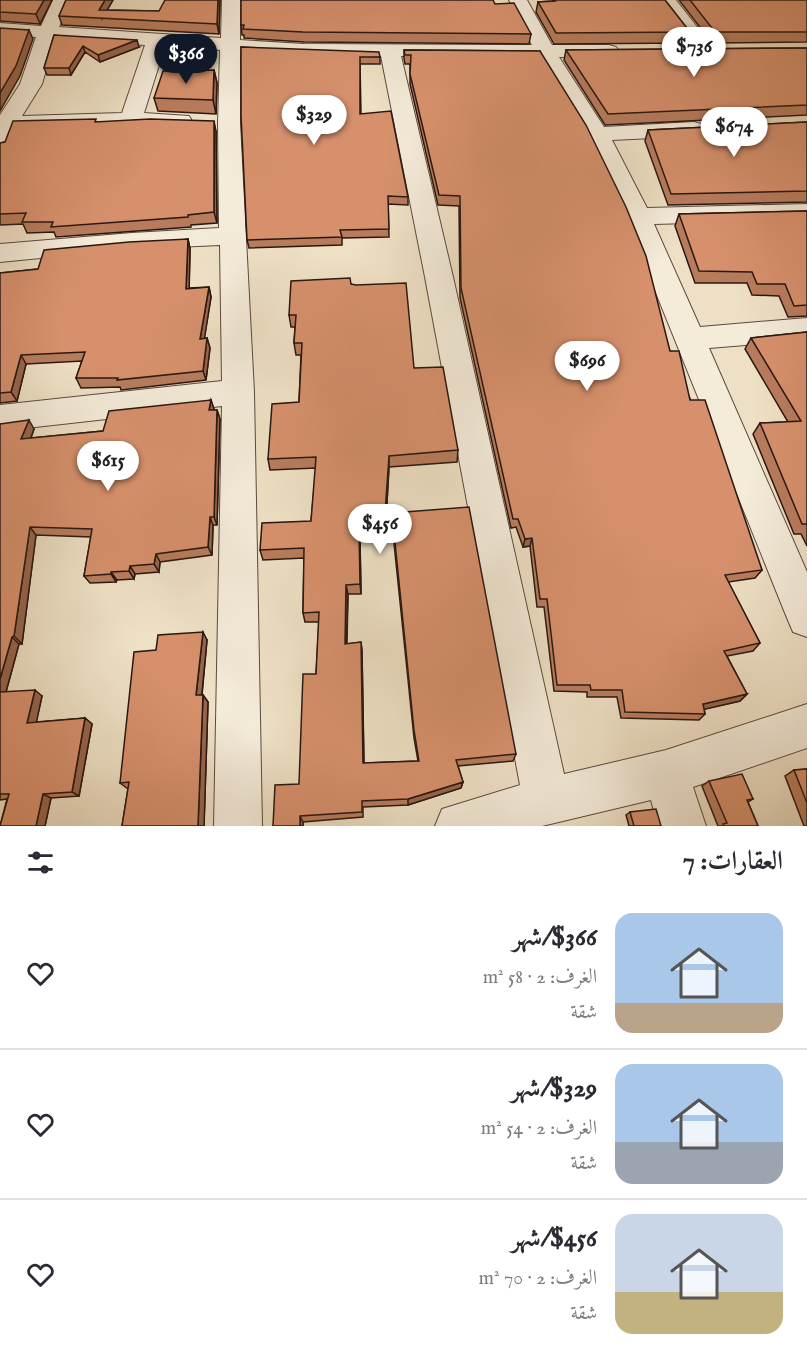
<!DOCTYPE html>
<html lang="ar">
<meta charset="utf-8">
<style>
:root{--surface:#fff;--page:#f2f2f3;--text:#2b2b33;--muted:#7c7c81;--line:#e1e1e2;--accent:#111827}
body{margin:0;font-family:"IM FELL English",Amiri,serif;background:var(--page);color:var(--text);direction:rtl;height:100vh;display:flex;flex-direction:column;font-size:22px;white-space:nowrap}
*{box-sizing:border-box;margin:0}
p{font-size:20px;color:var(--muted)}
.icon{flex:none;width:33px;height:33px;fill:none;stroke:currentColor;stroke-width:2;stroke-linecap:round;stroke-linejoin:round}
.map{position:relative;height:826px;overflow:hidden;direction:ltr}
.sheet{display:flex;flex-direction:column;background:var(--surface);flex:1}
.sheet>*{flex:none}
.price{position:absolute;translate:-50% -51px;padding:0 14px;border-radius:21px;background:#fff;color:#222;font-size:20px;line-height:39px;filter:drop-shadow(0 2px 3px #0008)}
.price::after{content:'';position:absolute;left:50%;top:36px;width:18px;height:14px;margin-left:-9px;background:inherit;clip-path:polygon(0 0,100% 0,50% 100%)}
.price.on{background:var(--accent);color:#fff}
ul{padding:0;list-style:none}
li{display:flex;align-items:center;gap:18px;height:150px;padding:0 24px}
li+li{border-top:2px solid var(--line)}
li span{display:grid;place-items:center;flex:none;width:168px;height:120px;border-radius:18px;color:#555}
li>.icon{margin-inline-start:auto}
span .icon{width:72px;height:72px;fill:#fffc;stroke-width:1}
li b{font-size:26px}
h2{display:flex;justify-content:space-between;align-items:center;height:72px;padding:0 24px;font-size:26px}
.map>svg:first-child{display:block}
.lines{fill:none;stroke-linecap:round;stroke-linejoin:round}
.minor-casing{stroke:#5b493d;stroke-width:2}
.minor{fill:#f4ebd9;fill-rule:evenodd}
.wall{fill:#b87c5d;stroke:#2a1710;stroke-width:1.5}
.shaded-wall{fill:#96654c;stroke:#2a1710;stroke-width:1.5}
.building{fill:#d6906c;stroke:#2a1710;stroke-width:1.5}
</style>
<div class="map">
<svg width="807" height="826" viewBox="0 0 807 826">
<rect width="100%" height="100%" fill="#eee0c5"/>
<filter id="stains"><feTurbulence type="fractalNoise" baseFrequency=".00333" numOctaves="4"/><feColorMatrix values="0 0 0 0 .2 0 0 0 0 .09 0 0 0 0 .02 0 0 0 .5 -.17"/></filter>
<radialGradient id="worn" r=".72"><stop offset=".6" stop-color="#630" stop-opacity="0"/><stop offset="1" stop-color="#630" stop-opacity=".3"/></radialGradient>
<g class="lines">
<defs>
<path id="minor" d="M53 0H71L59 27 221 38 222 0H240V40L304 44 532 45 509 0H527L552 45H609L616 47 619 51 616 55 609 57H559L604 127 694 122 702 124 705 129 702 134 694 136 612 140 647 208 807 204V220L654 224 700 327 807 318V340L709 348 807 572V637L793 632 787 618 625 216 586 134 539 57 401 56 453 277 564 774 666 750 807 704V748L693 787 706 826H658L651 800 542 826H435L442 809 520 785 425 277 381 56H304L240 52V123L254 392 262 826H214L222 406 0 431V405L222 381 220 245 132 249 0 262V244L132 233 219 228 218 123 220 50 165 46 144 113 189 116 192 121 189 126 181 128 131 126 16 129 8 151 0 153V115L20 84 36 37 0 35V23L41 26ZM55 39 145 45 122 113 22 116 42 84Z
M658 0H676L715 50 712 54H698Z"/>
</defs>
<use href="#minor" class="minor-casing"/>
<use href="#minor" class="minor"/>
</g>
<path class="wall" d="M0 0H52L40 24 0 21Z
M66 0H113L107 10 159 11 220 0 219 34 62 25 59 16Z
M553 0H665L690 32 687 43 554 44 536 12 538 2 552 1Z
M679 0H807V42L712 43Z
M495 4 531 34 529 44 304 42 244 38V35H242L241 25Z
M54 35 139 47 100 62 85 52 71 75H47L44 68Z
M241 47 380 57V64H360L361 114 408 197V205L388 204 389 237 342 238V245L249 248 247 240Z
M807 48V115L605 125 564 60 566 50Z
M404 50 540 51 670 351 762 570 755 578 728 582 760 643 753 651 727 656 747 694 740 701 704 709 705 714 699 720 621 718 617 697H587V692L554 691 544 607H537L530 546 523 547 516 527 511 528 460 298 459 206 438 205 410 84V64H405L404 59Z
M214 70 217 83 216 114 158 111 154 98Z
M97 122 216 131 217 223 191 225V227L56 237 54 232 27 233 23 224 0 225V143Z
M807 122V202L668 205 645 141 648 130Z
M807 211V316L788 317 779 296 752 295 747 283H695L675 226 679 214Z
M188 239 190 249 189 288 209 287 211 297 204 339 207 338 210 348 206 380 121 390 120 387 81 388 76 378 82 361 26 364 17 401 0 403V273L38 269Z
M351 284 414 368 458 450 457 462 389 467 385 538 360 540 361 594H348L347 644 361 642 362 651 364 763 418 761 414 738 392 524V513L516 754 513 761 458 766 463 782 461 788 408 805 363 807V817L303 822V826H273L299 784 316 674 319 622H305L303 613 304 558 263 560 260 550 311 521 316 468 270 470 268 459 299 402 301 355H296L294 343 295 327H291L289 315Z
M807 332V546L801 534H794L753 434 760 423 788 422 745 349 751 338Z
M211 400 214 410H217L220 419 217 525H213L212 555 160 562 159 572 135 574 134 579 117 580 116 582 90 583 84 576 91 537 36 535 22 644H19L6 692 42 696 36 722 85 718 92 724 79 796 51 798 45 826H0L7 799 0 800V424L34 429 31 438 103 431Z
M207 640 202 695H203L208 702 204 826H122L128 789 120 783 156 650Z
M807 769V826H804L785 776 794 770Z
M709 781 753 799 748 802 758 826H718L702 786Z
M630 812 661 826H629L626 815Z"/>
<path class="shaded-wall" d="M44 0H52L40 24 36 14Z
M105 0H113L102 19 99 10Z
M218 0H220L219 34 217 24Z
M29 30 33 39 20 76 0 111V93Z
M137 40 139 47 100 62 98 55Z
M83 46 85 52 71 75 69 68Z
M214 70 217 83 216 114 213 100Z
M214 121 216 131 217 223 214 212Z
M188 239 190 249 189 298 186 289Z
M209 287 211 297 203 348 200 339Z
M207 338 210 348 206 380 203 371Z
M21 355 26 364 17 401 11 392Z
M211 400 214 409 211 419 209 410Z
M217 410 220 419 217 525 214 517Z
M29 420 34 429 27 448 21 439Z
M389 456V467L385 538 384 528Z
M210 517 213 525 212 555 208 547Z
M30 527 36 535 22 644 14 636Z
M359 529 360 540 361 594 360 584Z
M532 538 530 546 523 547 525 539Z
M156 554 160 562 159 572 154 564Z
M130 566 135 574 134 579 129 571Z
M111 572 117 580 116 582 111 574Z
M346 585 348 594 346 653 345 644Z
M203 632 207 640 201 703 196 695Z
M12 637 19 644 4 699 0 695V679Z
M361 642 362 651 364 770 363 763Z
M35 690 42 696 35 729 27 723Z
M747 694 740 701 697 711 703 704Z
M203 695 208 702 204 826H198Z
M85 718 92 724 79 796 72 792Z
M463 782 461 788 408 805V799Z
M43 794 51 798 45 826H36Z
M300 816 303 822V826H300Z"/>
<path class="building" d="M0 0H44L36 14 0 12Z
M66 0H105L99 10 159 11 165 0H218L217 24 59 16Z
M241 0H493L495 4 514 3 531 34 303 32 243 29 244 25H241Z
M554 0H665L690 32 556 33 538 2 555 1Z
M690 0H807V32H715Z
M0 28 29 30 16 66 0 93Z
M54 35 137 40 98 55 83 46 69 68H44Z
M241 47 379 52 380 57H360V114L391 111 408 197 388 196 389 229 340 230 342 237 247 240 241 115Z
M807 48V105L608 114 566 50Z
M404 50 540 51 586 125 626 207 646 256 670 351H679L690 400H705L762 570 725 575 760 643 724 651 747 694 703 704 705 714 625 712 622 690H591L590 685H557L547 599H540L532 538 525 539 518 519H513L461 288 460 196 439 195 410 74 411 55H405Z
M214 70 213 100 154 98 163 71Z
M96 119 95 122 150 119 214 121V212L188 215V217L51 227 53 222H22L26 213 0 214V143L5 142 13 121Z
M807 122V191L671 194 648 130Z
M807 211V305L794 306 785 284H757L752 272 699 271 679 214Z
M188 239 186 289 209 287 200 339 207 338 203 371 117 380 118 378H76L85 352 21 355 11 392 0 393V273L38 269 44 250 129 242Z
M350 278 351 284 356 285 406 283 414 368 443 367 458 450 389 456 384 528 359 529 360 584 346 585 345 644 361 642 363 763 419 761 414 730 392 513 469 507 516 754 456 760 463 782 408 799 362 801V812L300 816V826H273L275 785 299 784 303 674H316L319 612 303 613 304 548 260 550 262 523 311 521 316 457 268 459 272 404 299 402 302 343H294L296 315H289L291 281Z
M807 332V524H802L760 423 801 421 751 338Z
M211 400 209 410H217L214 517H210L208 547 156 554 154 564 130 566 129 571 111 572V574L84 576 92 529 30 527 14 636 12 637 0 679V424L29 420 21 439 103 431 109 411Z
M203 632 196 695H203L198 826H122L129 782 120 783 134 652 156 650 158 635Z
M35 690 27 723 85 718 72 792 43 794 36 826H0L9 794H0V692Z
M807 769V803L794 770Z
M742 774 753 799 747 800 758 826H724L723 824 727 823 709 781Z
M656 809 661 826H634L630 812Z"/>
<rect width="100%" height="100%" filter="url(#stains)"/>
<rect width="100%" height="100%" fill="url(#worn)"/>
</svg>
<b class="price" style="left:694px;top:78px">$736</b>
<b class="price on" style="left:186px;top:85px">$366</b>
<b class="price" style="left:314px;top:146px">$329</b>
<b class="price" style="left:734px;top:158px">$674</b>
<b class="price" style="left:587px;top:392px">$696</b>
<b class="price" style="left:108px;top:492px">$615</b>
<b class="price" style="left:380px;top:555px">$456</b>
</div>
<section class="sheet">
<h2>العقارات: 7<svg class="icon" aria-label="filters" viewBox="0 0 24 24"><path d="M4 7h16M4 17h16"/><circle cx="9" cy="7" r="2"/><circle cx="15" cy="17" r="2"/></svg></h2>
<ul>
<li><span style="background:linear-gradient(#a9c7e8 75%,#b9a48a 0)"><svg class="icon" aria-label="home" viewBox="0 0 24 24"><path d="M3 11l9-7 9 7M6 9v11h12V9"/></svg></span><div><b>$366/شهر</b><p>الغرف: 2 · 58 m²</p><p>شقة</p></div><svg class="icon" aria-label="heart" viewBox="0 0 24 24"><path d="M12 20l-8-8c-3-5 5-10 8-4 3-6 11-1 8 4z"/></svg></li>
<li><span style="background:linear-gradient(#a9c7e8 65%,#9aa5b1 0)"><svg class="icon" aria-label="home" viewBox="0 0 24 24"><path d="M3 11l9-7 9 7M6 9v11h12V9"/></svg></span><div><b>$329/شهر</b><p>الغرف: 2 · 54 m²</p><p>شقة</p></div><svg class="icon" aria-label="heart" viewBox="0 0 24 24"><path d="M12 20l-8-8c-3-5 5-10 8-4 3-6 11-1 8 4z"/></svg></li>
<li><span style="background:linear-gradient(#c9d6e8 65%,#c2b280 0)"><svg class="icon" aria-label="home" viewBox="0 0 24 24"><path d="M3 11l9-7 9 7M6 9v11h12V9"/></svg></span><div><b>$456/شهر</b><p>الغرف: 2 · 70 m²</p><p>شقة</p></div><svg class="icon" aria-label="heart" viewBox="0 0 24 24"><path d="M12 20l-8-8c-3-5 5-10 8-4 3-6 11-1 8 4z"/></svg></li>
</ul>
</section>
